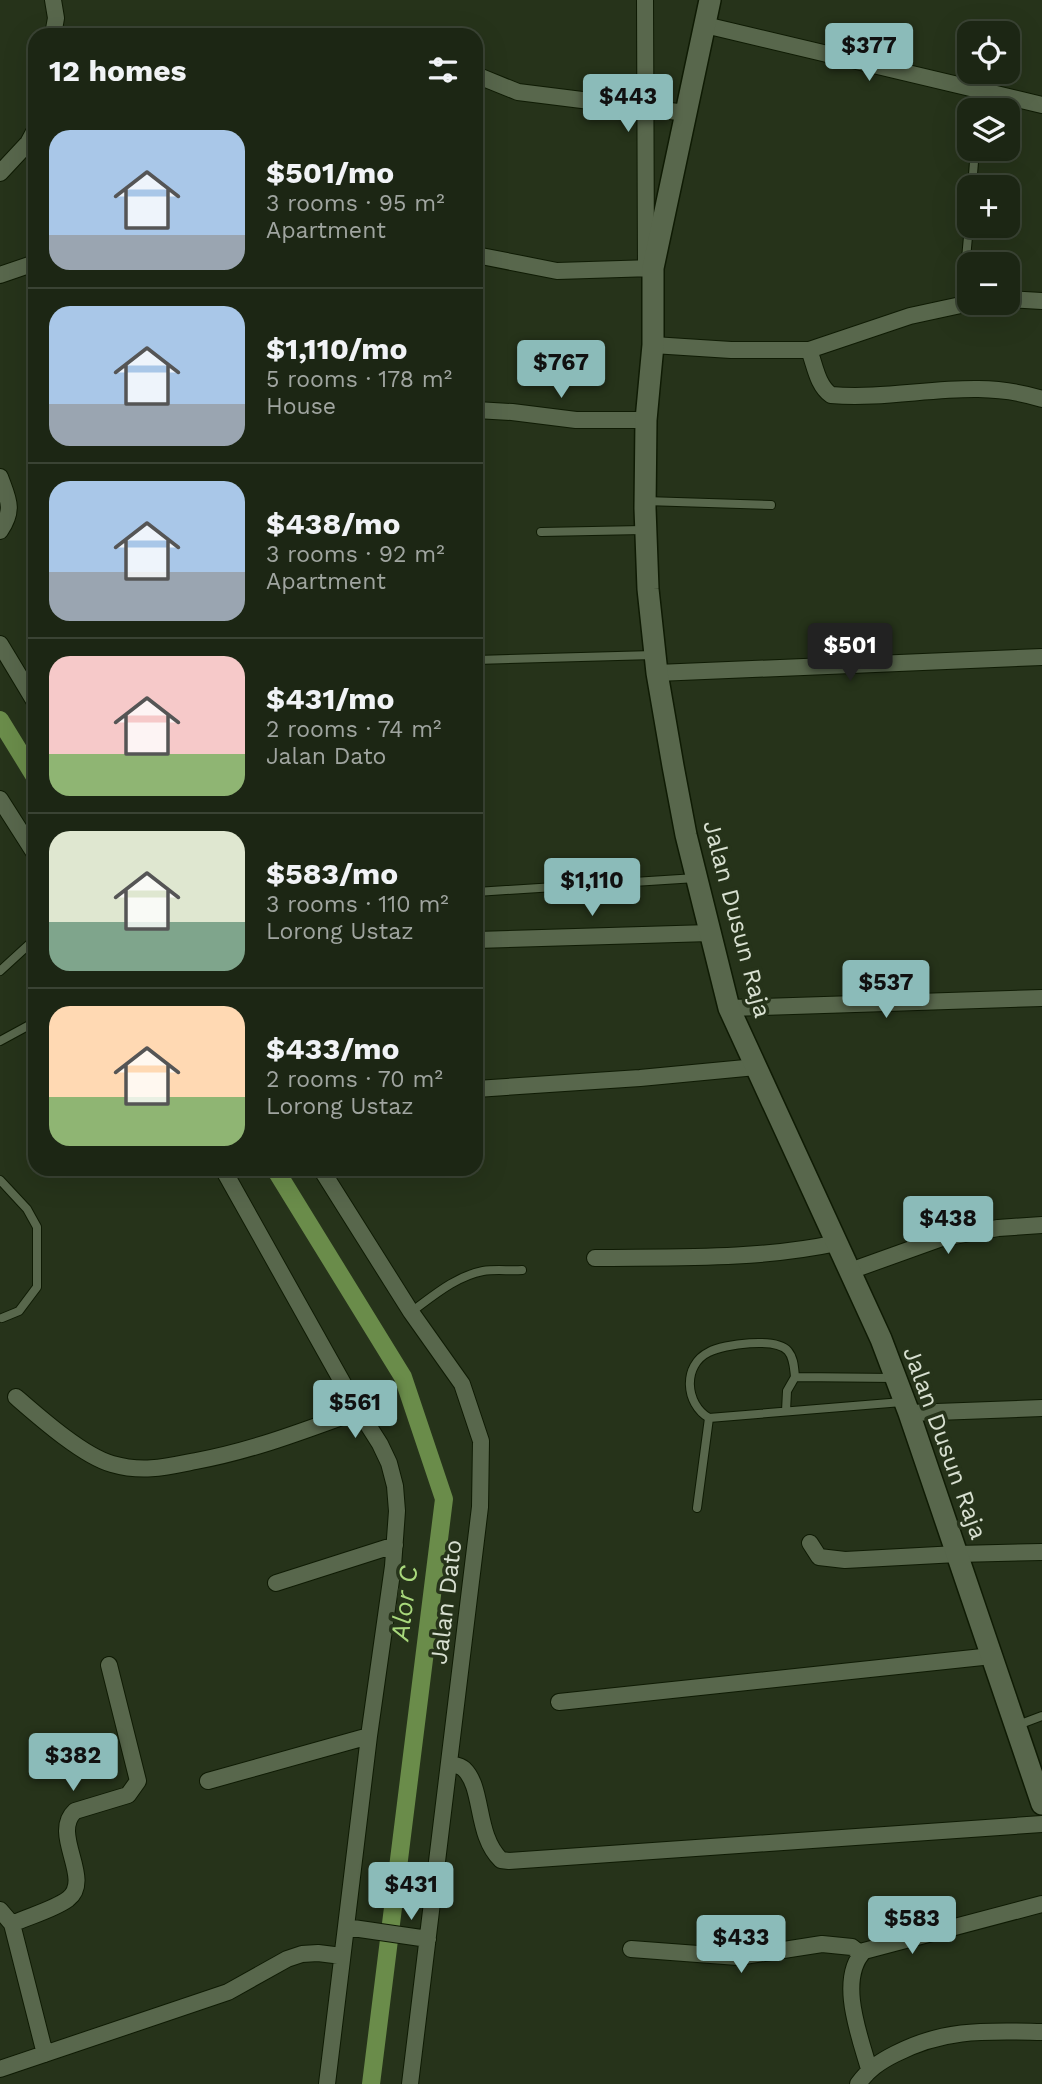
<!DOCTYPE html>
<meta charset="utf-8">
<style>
:root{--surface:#1c2614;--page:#293222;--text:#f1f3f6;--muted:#a0a5a0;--line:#3a4334;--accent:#8bbbb9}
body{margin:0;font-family:"Work Sans",sans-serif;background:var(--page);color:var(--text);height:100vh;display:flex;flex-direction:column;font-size:26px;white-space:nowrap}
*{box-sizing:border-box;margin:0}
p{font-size:23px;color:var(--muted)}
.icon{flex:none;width:38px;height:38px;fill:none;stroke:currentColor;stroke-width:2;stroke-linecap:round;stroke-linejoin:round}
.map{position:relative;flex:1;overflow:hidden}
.drawer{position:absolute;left:28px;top:28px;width:455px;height:1148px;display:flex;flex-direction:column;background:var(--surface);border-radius:21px;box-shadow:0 7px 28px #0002,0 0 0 2px var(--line)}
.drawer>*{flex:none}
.fabs{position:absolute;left:957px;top:21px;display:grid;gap:14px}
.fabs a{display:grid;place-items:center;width:63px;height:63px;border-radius:14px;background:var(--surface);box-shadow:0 7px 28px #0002,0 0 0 2px var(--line);font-size:35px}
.price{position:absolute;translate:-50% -60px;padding:0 16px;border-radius:7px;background:var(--accent);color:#111;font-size:23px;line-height:46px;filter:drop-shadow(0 2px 4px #0008)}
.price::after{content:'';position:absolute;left:50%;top:42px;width:21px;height:16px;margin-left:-10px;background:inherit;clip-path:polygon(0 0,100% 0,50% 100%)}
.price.selected{background:#222;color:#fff}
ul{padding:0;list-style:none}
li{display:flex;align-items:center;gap:21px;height:175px;padding:0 21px}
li+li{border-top:2px solid var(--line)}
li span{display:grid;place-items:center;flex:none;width:196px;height:140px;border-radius:21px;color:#555}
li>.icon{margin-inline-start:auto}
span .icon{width:84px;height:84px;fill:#fffc;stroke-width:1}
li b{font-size:30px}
h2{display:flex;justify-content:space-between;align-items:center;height:84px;padding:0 21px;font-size:30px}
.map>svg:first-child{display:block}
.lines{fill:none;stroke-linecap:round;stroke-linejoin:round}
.canal{stroke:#6a8c4a;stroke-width:18}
.lane-casing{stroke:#0f1b04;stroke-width:10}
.street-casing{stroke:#0f1b04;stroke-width:18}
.secondary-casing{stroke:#0f1b04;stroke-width:24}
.lane{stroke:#58674c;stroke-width:8}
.street{stroke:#58674c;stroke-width:16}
.secondary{stroke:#58674c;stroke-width:21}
.labels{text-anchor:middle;stroke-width:7;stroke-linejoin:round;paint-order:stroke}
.street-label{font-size:24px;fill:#d8e0d1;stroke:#26331a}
.water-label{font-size:26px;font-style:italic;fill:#a8d87c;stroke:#26331a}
</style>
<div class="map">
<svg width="1042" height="2084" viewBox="0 0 1042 2084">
<rect width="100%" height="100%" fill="#26331a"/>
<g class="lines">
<path class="canal" d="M0 720 35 777
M275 1169 403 1377 444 1499 371 2084"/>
<defs>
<path id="lane" d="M972 187 975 149
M962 304 970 214
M645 501 771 505
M541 532 643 530
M476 660 654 655
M476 892 696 878
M0 971 35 939
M0 1041 35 1022
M0 1180 27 1209 37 1227V1287L19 1311 2 1318
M411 1312C433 1296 456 1276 483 1271 496 1269 510 1271 522 1270
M895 1378 795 1377C794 1368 794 1358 788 1351 776 1337 724 1344 709 1352 682 1365 685 1404 709 1418L902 1402
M786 1411 787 1391 795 1377
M697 1508 709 1418
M1018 1725 1042 1716"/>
<path id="street" d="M53 0 56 18 53 35
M645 0 646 269
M705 25 1042 105
M476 75 518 92 686 113
M0 173 28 143 35 130
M476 255 557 271 653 268
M0 275 35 263
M1008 299 1042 301
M653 345 731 350H809L910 316 970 303
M809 350C815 365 817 385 831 395 902 401 972 376 1042 399
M476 410 512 412 576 420H646
M0 477C8 499 15 509 0 531
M0 644 35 702
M657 673 1042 657
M0 799 35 854
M476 940 710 933
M729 1008 1042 998
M476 1089 640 1078 756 1067
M223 1169 354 1403 380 1444 389 1463 395 1486 397 1511 393 1566 369 1736 327 2084
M321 1169 411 1312 462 1384 481 1441 480 1507 410 2084
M595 1258C676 1257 757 1260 837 1243
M850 1271 942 1238 998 1228 1042 1225
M16 1397C39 1417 83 1456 112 1464 143 1473 166 1467 196 1461 254 1450 303 1431 358 1411
M909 1413 1042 1408
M810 1543 819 1557 845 1560 957 1554 1042 1552
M276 1583 395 1545
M559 1702 992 1656
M449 1764C454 1765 460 1765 464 1769 484 1788 475 1835 501 1860L509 1861 1042 1824
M208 1781 369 1736
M0 1910 12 1924 45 2054
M12 1924C29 1916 53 1910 68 1899 94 1879 50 1834 75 1811L128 1795 138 1781 109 1665
M346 1927 428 1939
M631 1949 738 1957 822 1944 852 1947 861 1954
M0 2069 228 1992 287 1959 302 1954 318 1953 342 1956
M869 2069C860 2037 837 1979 864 1951L1042 1904
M858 2084C868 2070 879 2062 895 2054 945 2028 987 2031 1042 2032"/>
<path id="secondary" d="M710 0 653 268V345L646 420 645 508 648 589 657 673 673 766 686 835 729 1008 881 1339 909 1413 1042 1804"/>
</defs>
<use href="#lane" class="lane-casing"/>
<use href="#street" class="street-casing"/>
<use href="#secondary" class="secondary-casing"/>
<use href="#lane" class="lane"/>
<use href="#street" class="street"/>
<use href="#secondary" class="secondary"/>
</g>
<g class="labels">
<g class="street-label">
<text transform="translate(737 919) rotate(75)" y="8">Jalan Dusun Raja</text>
<text transform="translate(945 1443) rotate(70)" y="8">Jalan Dusun Raja</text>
<text transform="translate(446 1602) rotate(-83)" y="8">Jalan Dato</text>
</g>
<g class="water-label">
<text transform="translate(404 1603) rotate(-83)" y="9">Alor C</text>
</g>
</g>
</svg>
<div class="fabs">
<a><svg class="icon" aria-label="locate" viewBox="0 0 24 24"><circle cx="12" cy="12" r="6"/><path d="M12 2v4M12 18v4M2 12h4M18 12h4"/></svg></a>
<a><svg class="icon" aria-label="layers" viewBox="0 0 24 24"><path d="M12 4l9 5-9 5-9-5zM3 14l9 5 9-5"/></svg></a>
<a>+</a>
<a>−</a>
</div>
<b class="price" style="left:869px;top:83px">$377</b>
<b class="price" style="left:628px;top:134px">$443</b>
<b class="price" style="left:561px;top:400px">$767</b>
<b class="price selected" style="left:850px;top:683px">$501</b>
<b class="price" style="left:592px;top:918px">$1,110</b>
<b class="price" style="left:886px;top:1020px">$537</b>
<b class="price" style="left:948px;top:1256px">$438</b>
<b class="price" style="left:355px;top:1440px">$561</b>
<b class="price" style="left:73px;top:1793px">$382</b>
<b class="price" style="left:411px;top:1922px">$431</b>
<b class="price" style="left:912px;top:1956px">$583</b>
<b class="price" style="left:741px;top:1975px">$433</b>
<section class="drawer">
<h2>12 homes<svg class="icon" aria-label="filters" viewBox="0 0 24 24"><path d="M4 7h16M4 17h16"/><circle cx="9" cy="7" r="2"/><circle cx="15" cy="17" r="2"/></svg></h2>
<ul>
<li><span style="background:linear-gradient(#a9c7e8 75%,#9aa5b1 0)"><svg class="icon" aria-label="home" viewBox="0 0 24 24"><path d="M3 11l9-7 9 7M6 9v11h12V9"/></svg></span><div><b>$501/mo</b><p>3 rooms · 95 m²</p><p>Apartment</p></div></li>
<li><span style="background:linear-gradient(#a9c7e8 70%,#9aa5b1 0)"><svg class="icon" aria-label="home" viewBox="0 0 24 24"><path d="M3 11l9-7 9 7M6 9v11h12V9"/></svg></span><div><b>$1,110/mo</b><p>5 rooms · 178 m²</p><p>House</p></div></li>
<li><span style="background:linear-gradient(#a9c7e8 65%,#9aa5b1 0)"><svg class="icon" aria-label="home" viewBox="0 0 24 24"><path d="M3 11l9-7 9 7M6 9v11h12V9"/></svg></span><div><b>$438/mo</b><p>3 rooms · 92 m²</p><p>Apartment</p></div></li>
<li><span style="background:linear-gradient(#f6c9c9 70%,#8fb573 0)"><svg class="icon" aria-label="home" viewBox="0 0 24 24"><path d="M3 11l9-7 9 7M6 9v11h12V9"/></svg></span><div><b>$431/mo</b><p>2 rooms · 74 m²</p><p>Jalan Dato</p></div></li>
<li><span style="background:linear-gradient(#dfe7d0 65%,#7fa58c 0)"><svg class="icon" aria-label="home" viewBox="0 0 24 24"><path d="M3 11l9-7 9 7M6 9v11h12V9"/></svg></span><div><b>$583/mo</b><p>3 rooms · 110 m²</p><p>Lorong Ustaz</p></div></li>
<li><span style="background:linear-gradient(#ffd9b3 65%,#8fb573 0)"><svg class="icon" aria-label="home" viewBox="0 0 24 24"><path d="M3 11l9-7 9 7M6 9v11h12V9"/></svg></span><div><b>$433/mo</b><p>2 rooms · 70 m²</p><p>Lorong Ustaz</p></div></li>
</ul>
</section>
</div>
